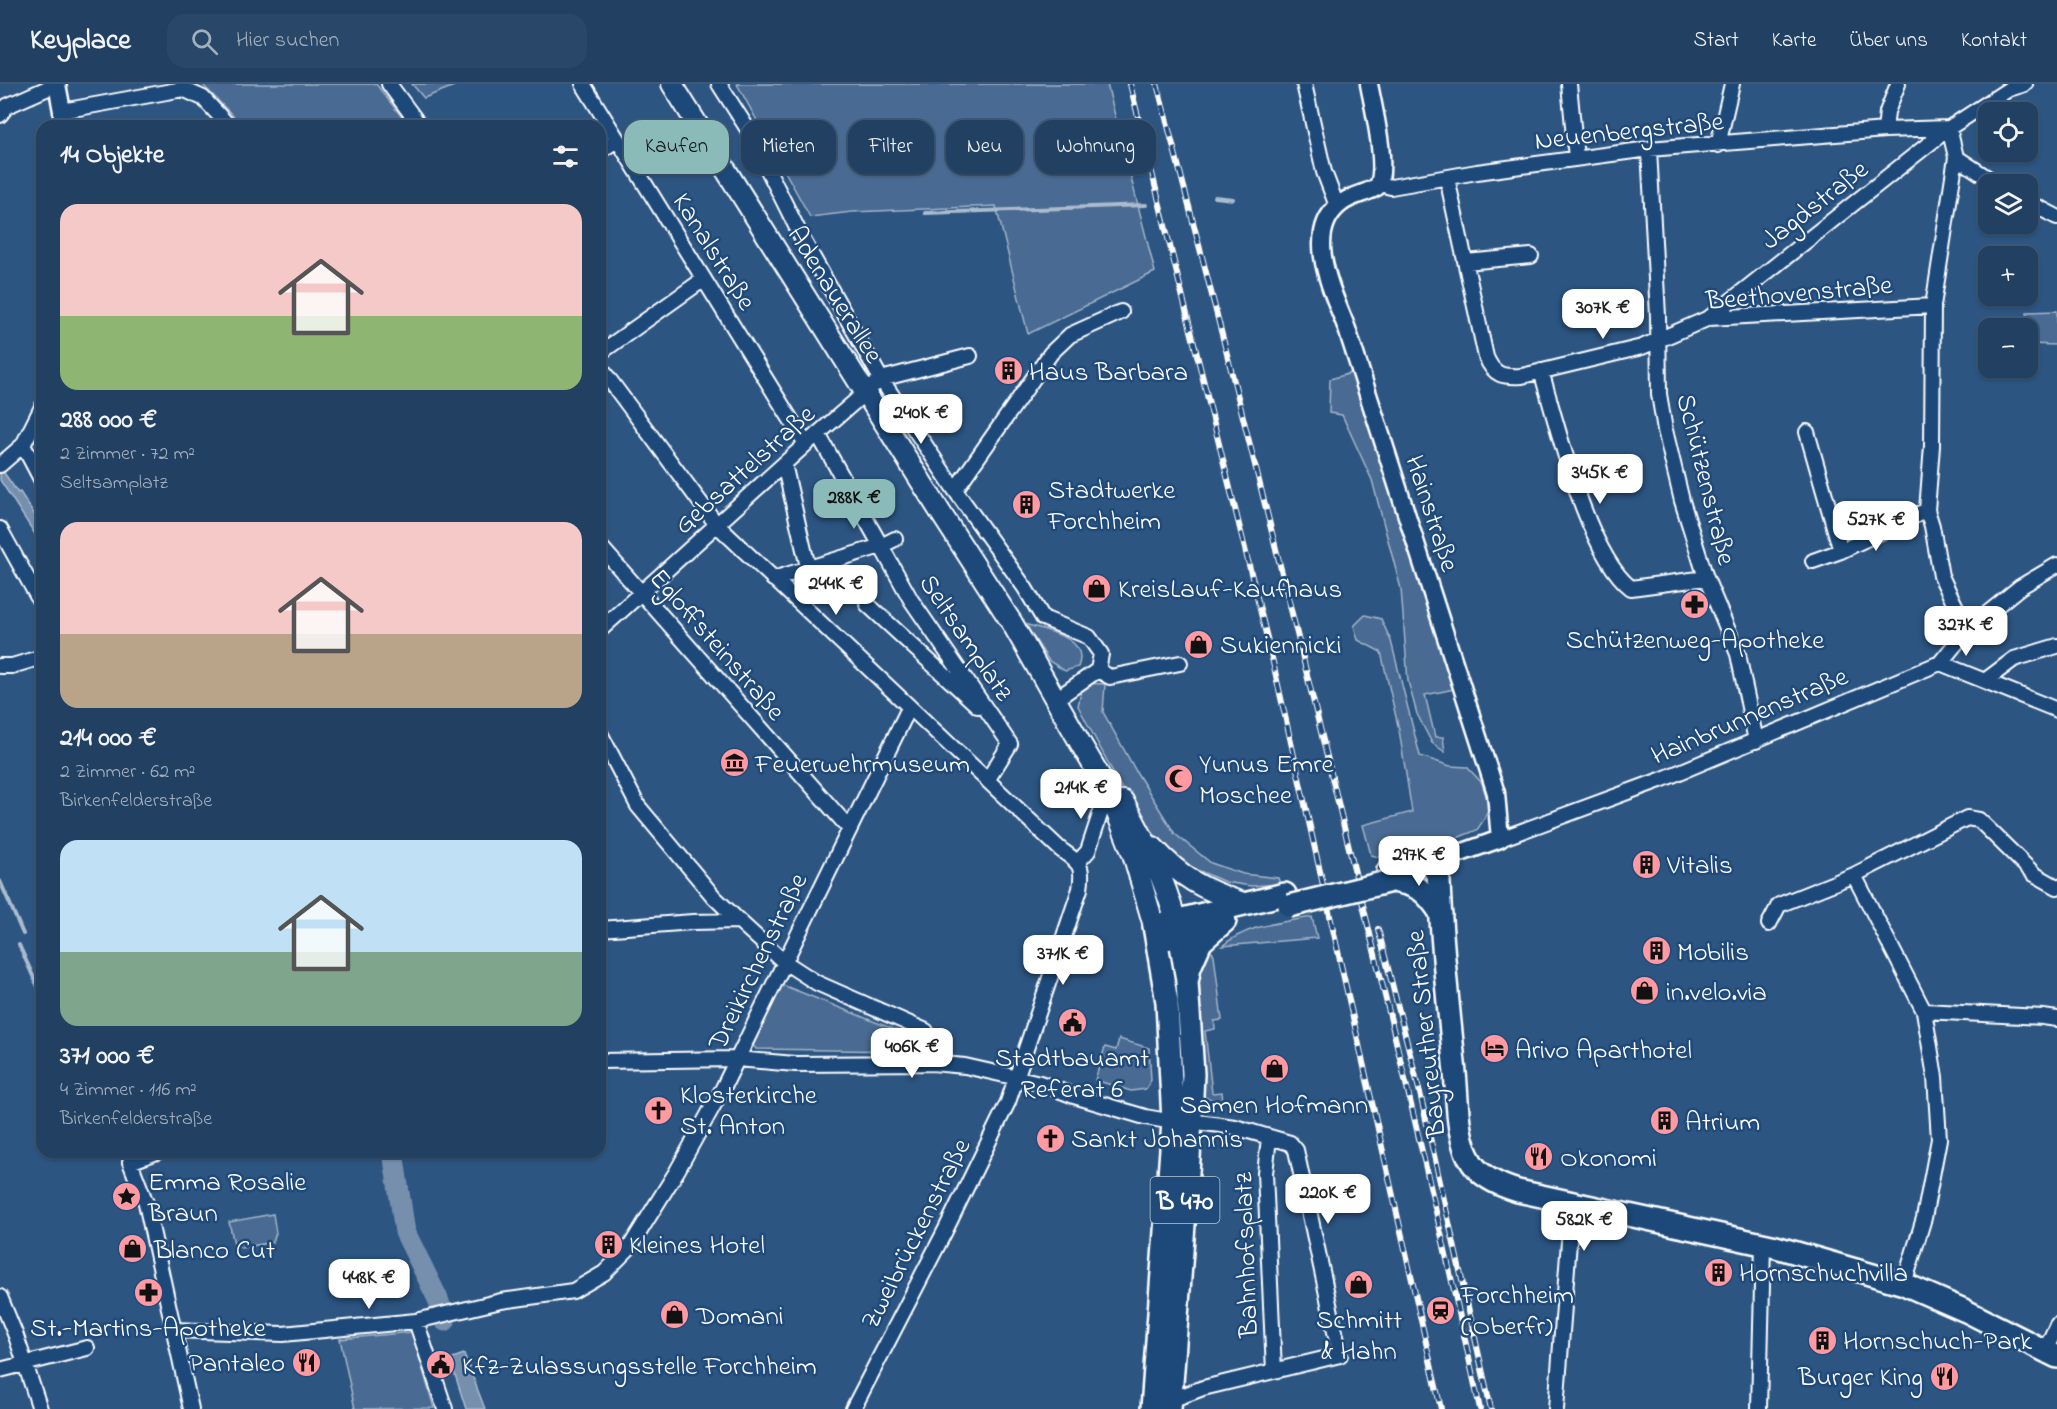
<!DOCTYPE html>
<html lang="de">
<meta charset="utf-8">
<style>
:root{--surface:#214062;--page:#294768;--text:#f1f3f6;--muted:#a2afbe;--line:#3e5977;--accent:#8bbbb9}
body{margin:0;font-family:"Indie Flower",sans-serif;background:var(--page);color:var(--text);height:100vh;display:flex;flex-direction:column;font-size:22px;white-space:nowrap}
*{box-sizing:border-box;margin:0}
p{font-size:20px;color:var(--muted)}
.icon{flex:none;width:33px;height:33px;fill:none;stroke:currentColor;stroke-width:2;stroke-linecap:round;stroke-linejoin:round}
.map{position:relative;flex:1;overflow:hidden}
.panel{position:absolute;left:36px;top:36px;width:570px;height:1038px;display:flex;flex-direction:column;background:var(--surface);border-radius:18px;box-shadow:0 2px 4px #0004,0 0 0 2px var(--line)}
.panel>*{flex:none}
.hud{position:absolute;left:624px;top:36px;width:570px;height:54px;display:flex;gap:12px}
.buttons{position:absolute;left:1978px;top:18px;display:grid;gap:12px}
.buttons a{display:grid;place-items:center;width:60px;height:60px;border-radius:12px;background:var(--surface);box-shadow:0 2px 4px #0004,0 0 0 2px var(--line);font-size:30px}
.price{position:absolute;translate:-50% -51px;padding:0 14px;border-radius:12px;background:#fff;color:#222;font-size:20px;line-height:39px;filter:drop-shadow(0 2px 3px #0008)}
.price::after{content:'';position:absolute;left:50%;top:36px;width:18px;height:14px;margin-left:-9px;background:inherit;clip-path:polygon(0 0,100% 0,50% 100%)}
.price.selected{background:var(--accent);color:#111}
ul{padding:0;list-style:none}
li{display:grid;align-content:center;gap:12px;height:318px;padding:0 24px}
li span{display:grid;place-items:center;height:186px;border-radius:18px;color:#555}
li>.icon{margin-inline-start:auto}
span .icon{width:108px;height:108px;fill:#fffc;stroke-width:1}
li b{font-size:26px}
h2{display:flex;justify-content:space-between;align-items:center;height:72px;padding:0 24px;font-size:26px}
.chip{padding:0 21px;border-radius:18px;background:var(--surface);box-shadow:0 2px 4px #0004,0 0 0 2px var(--line);font-size:21px;line-height:54px}
.chip.selected{background:var(--accent);color:#111}
header{display:flex;align-items:center;gap:36px;box-sizing:border-box;height:84px;padding:0 30px;background:var(--surface);border-bottom:2px solid var(--line)}
header strong{font-size:28px}
nav{display:flex;gap:33px;margin-inline-start:auto;font-size:21px}
.search{width:420px;height:54px;background:var(--page);display:flex;align-items:center;gap:15px;box-sizing:border-box;padding:0 21px;border-radius:18px;color:var(--muted);font-size:22px}
.map>svg:first-child{display:block}
.green{fill:#486b92;stroke:#a4b5c8;stroke-width:1.5}
.water{fill:#748fad;stroke:#acbcce;stroke-width:1.5}
.lines{fill:none;stroke-linecap:round;stroke-linejoin:round}
.stream{stroke:#acbcce;stroke-width:4}
.river{stroke:#748fad;stroke-width:21}
.minor-casing{stroke:#fff;stroke-width:18}
.tertiary-casing{stroke:#fff;stroke-width:21}
.secondary-casing{stroke:#fff;stroke-width:24}
.primary-casing{stroke:#fff;stroke-width:26}
.minor{stroke:#1f4a7a;stroke-width:14}
.tertiary{stroke:#1f4a7a;stroke-width:16}
.secondary{stroke:#1f4a7a;stroke-width:20}
.primary{stroke:#1f4a7a;stroke-width:21}
.rail-casing{stroke:#fff;stroke-width:6}
.rail{stroke:#1f4a7a;stroke-width:4;stroke-dasharray:11;stroke-linecap:butt}
.primary-bridge-casing{stroke:#fff;stroke-width:26;stroke-linecap:butt}
.primary-bridge{stroke:#1f4a7a;stroke-width:21}
.labels{text-anchor:middle;stroke-width:5;stroke-linejoin:round;paint-order:stroke}
.shield{fill:#1f4a7a;stroke:#bcc9d7;stroke-width:1.5}
.shield-label{font-size:26px;font-weight:bold;fill:#fff}
.street-label{font-size:27px;fill:#fff;stroke:#1f4a7a}
.poi-label{font-size:27px;fill:#fff;stroke:#1f4a7a;text-anchor:start}
</style>
<header>
<strong>Keyplace</strong>
<div class="search"><svg class="icon" aria-label="search" viewBox="0 0 24 24"><circle cx="10" cy="10" r="6"/><path d="M15 15l6 6"/></svg>Hier suchen</div>
<nav><a>Start</a><a>Karte</a><a>Über uns</a><a>Kontakt</a></nav>
</header>
<div class="map">
<svg width="2057" height="1325" viewBox="0 0 2057 1325">
<rect width="100%" height="100%" fill="#2c5582"/>
<filter id="ink" filterUnits="userSpaceOnUse"><feTurbulence type="fractalNoise" baseFrequency=".0167" numOctaves="2"/><feDisplacementMap in="SourceGraphic" scale="12" xChannelSelector="R" yChannelSelector="G"/><feConvolveMatrix kernelMatrix="1 2 1 2 8 2 1 2 1" color-interpolation-filters="sRGB"/></filter>
<g filter="url(#ink)">
<path class="green" d="M202 0H376L409 42H243Z
M412 0H459L424 14Z
M737 0H1107L1155 188 1028 250 996 122 852 128 810 133Z
M2057 227V261L2028 260 2027 228Z
M1355 288 1456 602 1454 605 1425 611 1435 653H1443L1445 668 1432 659 1417 630 1408 597 1401 505 1372 396 1342 331 1329 329 1330 295Z
M1365 531 1381 535 1391 557 1420 672 1450 682 1467 683 1482 699 1489 722 1485 734 1477 746 1457 754 1382 774 1371 771 1363 741 1412 728 1399 646 1381 568 1358 556 1354 542Z
M1025 540C1046 547 1090 553 1078 583L1065 587 1049 577Z
M1083 599 1105 600 1103 628 1137 689 1175 750 1211 779 1243 790 1278 794 1280 800 1251 802 1225 798 1200 787 1186 784 1150 746 1122 705 1078 622Z
M1312 833 1317 854 1222 862C1249 840 1280 839 1312 833Z
M1207 861 1214 871 1222 936 1214 937 1215 945 1205 947 1212 1009 1222 1008 1223 1018 1204 1013 1199 883Z
M780 900 913 953 922 951 927 962 909 967 756 965 752 960Z
M1119 955 1149 964 1151 996 1146 1005 1131 1007 1095 996 1105 963 1116 966Z
M273 1130 276 1149 273 1158 241 1164 234 1160 229 1138Z
M412 1248 434 1324 355 1325 340 1255Z"/>
<path class="water" d="M0 383 18 409 20 408 42 442V461L0 396Z
M464 1270 485 1325H466L450 1275Z"/>
<g class="lines">
<path class="stream" d="M1215 113 1233 115
M925 129 1146 121
M0 797 23 850
M19 861 42 912"/>
<path class="river" d="M393 1068 405 1148 438 1215 445 1237"/>
<defs>
<path id="minor" d="M389 0 420 42
M583 0 806 360
M719 0 747 44 802 154 881 295 955 406 1025 504 1043 534 1089 553 1101 570 1098 586 1062 611
M1304 0 1324 88 1337 122
M1569 0 1576 74
M62 27 183 5 203 14 229 42
M0 31 7 22 57 0
M1949 44 1956 73 1933 222 1932 362 1927 426 1932 442 1941 492 1967 546
M1885 46 1887 28 1898 0
M1718 61 1732 0
M1649 65 1658 232 1659 310 1665 346 1682 417 1706 494 1738 570 1756 657
M600 67 617 56
M1956 73 1997 100
M1447 94 1486 273C1494 292 1503 293 1522 292L1642 263 1709 234 1933 222
M1380 100 1391 103 1477 88 1649 65 1885 46 1949 44
M2028 118 2057 133
M1466 178 1531 172
M1709 234 1949 44 2009 5 2025 0
M600 269 704 195
M600 283 717 441 1060 765C1079 779 1084 780 1080 805L1008 1018 945 1147 853 1325
M1541 287C1558 343 1587 470 1631 504L1706 494
M1807 348 1841 467
M23 361 42 397
M784 380 808 483
M0 381 23 361 42 323
M955 406 1051 269 1070 251 1121 228
M0 445 42 521
M895 455 881 462 911 516 1010 660 988 695
M600 462 849 744
M1813 477 1841 467 1927 426
M773 495 881 462 818 350
M867 520 978 622
M600 546 806 360 881 295 970 272
M1940 579 2057 626
M0 582H12L42 573
M1098 586 1110 593 1180 579
M1986 596 2014 575 2057 562
M600 649 638 722 714 813 739 837 783 877 817 899 926 947 932 962V979
M1500 755 1663 695 1940 579 1967 546 2020 503 2057 481
M1078 778 1088 767 1108 706
M1854 791 1967 734 1979 736 2034 790 2057 803
M1769 840 1779 821 1854 791 1924 927 1935 993 1939 1055 1924 1134 1904 1200
M600 845 693 838 739 837
M1924 927 2043 933 2057 935
M600 977 737 975 795 980 932 979 965 982 1040 999 1074 1012 1145 1033 1173 1038
M1269 1054 1265 1089 1274 1287
M157 1068 130 1078 146 1119 191 1325
M0 1213 16 1252 40 1325
M416 1237 445 1325
M174 1246 283 1250 416 1237 501 1217 573 1207 604 1189 630 1163 677 1087 723 1004 909 624
M2045 1267 2057 1241
M0 1286 87 1264
M1171 1316 1203 1304 1340 1271 1296 1066 1290 1059 1235 1043 1190 1037
M1556 1325 1572 1119
M1759 1325 1763 1160"/>
<path id="tertiary" d="M57 0 62 27V42
M1369 0C1373 22 1389 86 1377 103 1365 110 1351 111 1340 120 1302 150 1334 210 1347 245L1496 709 1500 755 1421 783"/>
<path id="secondary" d="M672 0 944 434 1012 539 1082 662 1108 706 1133 770 1154 842
M1123 717C1145 756 1165 795 1176 839 1181 859 1183 879 1187 898
M1153 763C1183 795 1202 805 1243 819"/>
<path id="primary" d="M1388 787 1432 778 1439 797C1441 861 1449 925 1455 989 1458 1017 1456 1055 1472 1079 1482 1094 1501 1102 1518 1107L1776 1163 1904 1200 1966 1227 2057 1273
M1391 797C1418 800 1427 808 1441 830
M1157 857 1201 847 1217 841
M1152 1325 1173 1038 1167 918 1154 842 1285 810
M1170 1325 1189 1075 1193 990 1187 898 1190 883 1201 858 1225 837"/>
</defs>
<use href="#minor" class="minor-casing"/>
<use href="#tertiary" class="tertiary-casing"/>
<use href="#secondary" class="secondary-casing"/>
<use href="#primary" class="primary-casing"/>
<use href="#minor" class="minor"/>
<use href="#tertiary" class="tertiary"/>
<use href="#secondary" class="secondary"/>
<use href="#primary" class="primary"/>
<defs>
<path id="rail" d="M1130 0 1272 574 1441 1325
M1157 0C1224 254 1288 509 1349 764 1395 951 1440 1137 1480 1325
M1378 845 1420 1009 1491 1325"/>
</defs>
<use href="#rail" class="rail-casing"/>
<use href="#rail" class="rail"/>
<defs>
<path id="primary-bridge" d="M1289 822 1391 797"/>
</defs>
<use href="#primary-bridge" class="primary-bridge-casing"/>
<use href="#primary-bridge" class="primary-bridge"/>
</g>
</g>
<defs>
<symbol id="building-disc" viewBox="-11 -11 22 22"><circle r="9.5" fill="#ff9aa2" stroke="#1f4a7a"/><path d="M-4-6H4V6H1V3H-1V6H-4ZM-2.5-4.3h1.7v1.8h-1.7ZM.8-4.3h1.7v1.8H.8ZM-2.5-1h1.7V.8h-1.7ZM.8-1h1.7V.8H.8Z" fill="#111"/></symbol>
<symbol id="shop-disc" viewBox="-11 -11 22 22"><circle r="9.5" fill="#ff9aa2" stroke="#1f4a7a"/><path d="M-5-2.5h2.3a2.7 3.5 0 0 1 5.4 0H5L5.5 6h-11ZM-1.5-2.5h3a1.5 2.3 0 0 0-3 0Z" fill="#111"/></symbol>
<symbol id="pharmacy-disc" viewBox="-11 -11 22 22"><circle r="9.5" fill="#ff9aa2" stroke="#1f4a7a"/><path d="M-2-6h4v4h4v4h-4v4h-4v-4h-4v-4h4Z" fill="#111"/></symbol>
<symbol id="museum-disc" viewBox="-11 -11 22 22"><circle r="9.5" fill="#ff9aa2" stroke="#1f4a7a"/><path d="M0-6L6-3V-2H-6V-3ZM-5-1h2V3h-2ZM-1-1h2V3h-2ZM3-1h2V3H3ZM-6 4H6V6H-6Z" fill="#111"/></symbol>
<symbol id="mosque-disc" viewBox="-11 -11 22 22"><circle r="9.5" fill="#ff9aa2" stroke="#1f4a7a"/><path d="M3.5-4.9A6 6 0 1 0 3.5 4.9A5 5 0 1 1 3.5-4.9Z" fill="#111"/></symbol>
<symbol id="civic-disc" viewBox="-11 -11 22 22"><circle r="9.5" fill="#ff9aa2" stroke="#1f4a7a"/><path d="M-.6-6.5H3V-4.5H.6V-3L4-1V1h2V6H-6V1h2V-1L-.6-3ZM-1.2 2.5V6h2.4V2.5Z" fill="#111"/></symbol>
<symbol id="hotel-disc" viewBox="-11 -11 22 22"><circle r="9.5" fill="#ff9aa2" stroke="#1f4a7a"/><path d="M-6-4.5h1.5V1H6V5H4.5V3h-9V5H-6ZM-4 0a1.8 1.8 0 1 1 3.6 0ZM.5 0V-2.5h3Q6-2.5 6 0Z" fill="#111"/></symbol>
<symbol id="church-disc" viewBox="-11 -11 22 22"><circle r="9.5" fill="#ff9aa2" stroke="#1f4a7a"/><path d="M-1.2-6h2.4v3.5h3.3v2.4h-3.3V6h-2.4V-.1h-3.3v-2.4h3.3Z" fill="#111"/></symbol>
<symbol id="restaurant-disc" viewBox="-11 -11 22 22"><circle r="9.5" fill="#ff9aa2" stroke="#1f4a7a"/><path d="M-5-6h1v4h1v-4h1v4h1v-4h1v5L-1.5 .5V6h-2V.5L-5-1ZM5-6V6H3V1.5H1.5Q1.5-4 5-6Z" fill="#111"/></symbol>
<symbol id="sight-disc" viewBox="-11 -11 22 22"><circle r="9.5" fill="#ff9aa2" stroke="#1f4a7a"/><path d="M0-6L1.8-2.2L6-1.7L2.9 1.2L3.7 5.4L0 3.3L-3.7 5.4L-2.9 1.2L-6-1.7L-1.8-2.2Z" fill="#111"/></symbol>
<symbol id="station-disc" viewBox="-11 -11 22 22"><circle r="9.5" fill="#ff9aa2" stroke="#1f4a7a"/><path d="M-3-6H3Q5-6 5-4V2Q5 4 3 4L4.5 6H3L1.5 4h-3L-3 6H-4.5L-3 4Q-5 4-5 2V-4Q-5-6-3-6ZM-3.5-4v3h7v-3ZM-3.5 1v1.5H-2V1ZM2 1v1.5H3.5V1Z" fill="#111"/></symbol>
</defs>
<g fill-rule="evenodd">
<use href="#building-disc" x="992" y="270" width="33" height="33"/>
<use href="#building-disc" x="1010" y="404" width="33" height="33"/>
<use href="#shop-disc" x="1080" y="488" width="33" height="33"/>
<use href="#pharmacy-disc" x="1678" y="504" width="33" height="33"/>
<use href="#shop-disc" x="1182" y="544" width="33" height="33"/>
<use href="#museum-disc" x="718" y="662" width="33" height="33"/>
<use href="#mosque-disc" x="1162" y="678" width="33" height="33"/>
<use href="#building-disc" x="1630" y="764" width="33" height="33"/>
<use href="#building-disc" x="1640" y="850" width="33" height="33"/>
<use href="#shop-disc" x="1628" y="890" width="33" height="33"/>
<use href="#civic-disc" x="1056" y="922" width="33" height="33"/>
<use href="#hotel-disc" x="1478" y="948" width="33" height="33"/>
<use href="#shop-disc" x="1258" y="968" width="33" height="33"/>
<use href="#church-disc" x="642" y="1010" width="33" height="33"/>
<use href="#building-disc" x="1648" y="1020" width="33" height="33"/>
<use href="#church-disc" x="1034" y="1038" width="33" height="33"/>
<use href="#restaurant-disc" x="1522" y="1056" width="33" height="33"/>
<use href="#sight-disc" x="110" y="1096" width="33" height="33"/>
<use href="#building-disc" x="592" y="1144" width="33" height="33"/>
<use href="#shop-disc" x="116" y="1148" width="33" height="33"/>
<use href="#building-disc" x="1702" y="1172" width="33" height="33"/>
<use href="#shop-disc" x="1342" y="1184" width="33" height="33"/>
<use href="#pharmacy-disc" x="132" y="1192" width="33" height="33"/>
<use href="#station-disc" x="1424" y="1210" width="33" height="33"/>
<use href="#shop-disc" x="658" y="1214" width="33" height="33"/>
<use href="#building-disc" x="1806" y="1240" width="33" height="33"/>
<use href="#restaurant-disc" x="290" y="1262" width="33" height="33"/>
<use href="#civic-disc" x="424" y="1264" width="33" height="33"/>
<use href="#restaurant-disc" x="1928" y="1276" width="33" height="33"/>
</g>
<g class="labels">
<rect class="shield" x="1150.5" y="1093" width="69" height="46" rx="4.5"/>
<g class="shield-label">
<text x="1185" y="1125">B 470</text>
</g>
<g class="street-label">
<text transform="translate(1629 46) rotate(-6)" y="9">Neuenbergstraße</text>
<text transform="translate(1814 120) rotate(-38)" y="9">Jagdstraße</text>
<text transform="translate(715 167) rotate(58)" y="9">Kanalstraße</text>
<text transform="translate(1799 208) rotate(-5)" y="9">Beethovenstraße</text>
<text transform="translate(836 210) rotate(58)" y="9">Adenauerallee</text>
<text transform="translate(744 385) rotate(-42)" y="9">Gebsattelstraße</text>
<text transform="translate(1707 395) rotate(76)" y="9">Schützenstraße</text>
<text transform="translate(1433 429) rotate(72)" y="9">Hainstraße</text>
<text transform="translate(967 553) rotate(56)" y="9">Seltsamplatz</text>
<text transform="translate(718 560) rotate(49)" y="9">Egloffsteinstraße</text>
<text transform="translate(1749 631) rotate(-23)" y="9">Hainbrunnenstraße</text>
<text transform="translate(757 877) rotate(-64)" y="9">Dreikirchenstraße</text>
<text transform="translate(1425 950) rotate(-96)" y="9">Bayreuther Straße</text>
<text transform="translate(915 1149) rotate(-63)" y="9">Zweibrückenstraße</text>
<text transform="translate(1245 1171) rotate(-92)" y="9">Bahnhofsplatz</text>
</g>
<g class="poi-label">
<text x="1029" y="296">Haus Barbara</text>
<text x="1048" y="414">Stadtwerke<tspan x="1048" dy="31">Forchheim</tspan></text>
<text x="1118" y="513">KreisLauf-Kaufhaus</text>
<text x="1695" y="564" text-anchor="middle">Schützenweg-Apotheke</text>
<text x="1220" y="569">Sukiennicki</text>
<text x="755" y="688">Feuerwehrmuseum</text>
<text x="1199" y="688">Yunus Emre<tspan x="1199" dy="31">Moschee</tspan></text>
<text x="1667" y="789">Vitalis</text>
<text x="1677" y="876">Mobilis</text>
<text x="1666" y="916">in.velo.via</text>
<text x="1515" y="974">Arivo Aparthotel</text>
<text x="1072" y="982" text-anchor="middle">Stadtbauamt<tspan x="1072" dy="31">Referat 6</tspan></text>
<text x="680" y="1019">Klosterkirche<tspan x="680" dy="31">St. Anton</tspan></text>
<text x="1274" y="1029" text-anchor="middle">Samen Hofmann</text>
<text x="1685" y="1046">Atrium</text>
<text x="1071" y="1063">Sankt Johannis</text>
<text x="1560" y="1082">Okonomi</text>
<text x="148" y="1106">Emma Rosalie<tspan x="148" dy="31">Braun</tspan></text>
<text x="629" y="1169">Kleines Hotel</text>
<text x="154" y="1174">Blanco Cut</text>
<text x="1739" y="1197">Hornschuchvilla</text>
<text x="1461" y="1219">Forchheim<tspan x="1461" dy="31">(Oberfr)</tspan></text>
<text x="696" y="1240">Domani</text>
<text x="1359" y="1244" text-anchor="middle">Schmitt<tspan x="1359" dy="31">&amp; Hahn</tspan></text>
<text x="148" y="1252" text-anchor="middle">St.-Martins-Apotheke</text>
<text x="1843" y="1265">Hornschuch-Park</text>
<text x="285" y="1287" text-anchor="end">Pantaleo</text>
<text x="462" y="1290">Kfz-Zulassungsstelle Forchheim</text>
<text x="1923" y="1301" text-anchor="end">Burger King</text>
</g>
</g>
</svg>
<div class="buttons">
<a><svg class="icon" aria-label="locate" viewBox="0 0 24 24"><circle cx="12" cy="12" r="6"/><path d="M12 2v4M12 18v4M2 12h4M18 12h4"/></svg></a>
<a><svg class="icon" aria-label="layers" viewBox="0 0 24 24"><path d="M12 4l9 5-9 5-9-5zM3 14l9 5 9-5"/></svg></a>
<a>+</a>
<a>−</a>
</div>
<b class="price" style="left:1603px;top:256px">307K €</b>
<b class="price" style="left:921px;top:361px">240K €</b>
<b class="price" style="left:1600px;top:421px">345K €</b>
<b class="price selected" style="left:854px;top:446px">288K €</b>
<b class="price" style="left:1876px;top:468px">527K €</b>
<b class="price" style="left:836px;top:532px">244K €</b>
<b class="price" style="left:1966px;top:573px">327K €</b>
<b class="price" style="left:1081px;top:736px">214K €</b>
<b class="price" style="left:1419px;top:803px">297K €</b>
<b class="price" style="left:1063px;top:902px">371K €</b>
<b class="price" style="left:912px;top:995px">406K €</b>
<b class="price" style="left:1328px;top:1141px">220K €</b>
<b class="price" style="left:1584px;top:1168px">582K €</b>
<b class="price" style="left:369px;top:1226px">448K €</b>
<div class="hud">
<a class="chip selected">Kaufen</a>
<a class="chip">Mieten</a>
<a class="chip">Filter</a>
<a class="chip">Neu</a>
<a class="chip">Wohnung</a>
</div>
<section class="panel">
<h2>14 Objekte<svg class="icon" aria-label="filters" viewBox="0 0 24 24"><path d="M4 7h16M4 17h16"/><circle cx="9" cy="7" r="2"/><circle cx="15" cy="17" r="2"/></svg></h2>
<ul>
<li><span style="background:linear-gradient(#f6c9c9 60%,#8fb573 0)"><svg class="icon" aria-label="home" viewBox="0 0 24 24"><path d="M3 11l9-7 9 7M6 9v11h12V9"/></svg></span><div><b>288 000 €</b><p>2 Zimmer · 72 m²</p><p>Seltsamplatz</p></div></li>
<li><span style="background:linear-gradient(#f6c9c9 60%,#b9a48a 0)"><svg class="icon" aria-label="home" viewBox="0 0 24 24"><path d="M3 11l9-7 9 7M6 9v11h12V9"/></svg></span><div><b>214 000 €</b><p>2 Zimmer · 62 m²</p><p>Birkenfelderstraße</p></div></li>
<li><span style="background:linear-gradient(#bfe0f5 60%,#7fa58c 0)"><svg class="icon" aria-label="home" viewBox="0 0 24 24"><path d="M3 11l9-7 9 7M6 9v11h12V9"/></svg></span><div><b>371 000 €</b><p>4 Zimmer · 116 m²</p><p>Birkenfelderstraße</p></div></li>
</ul>
</section>
</div>
